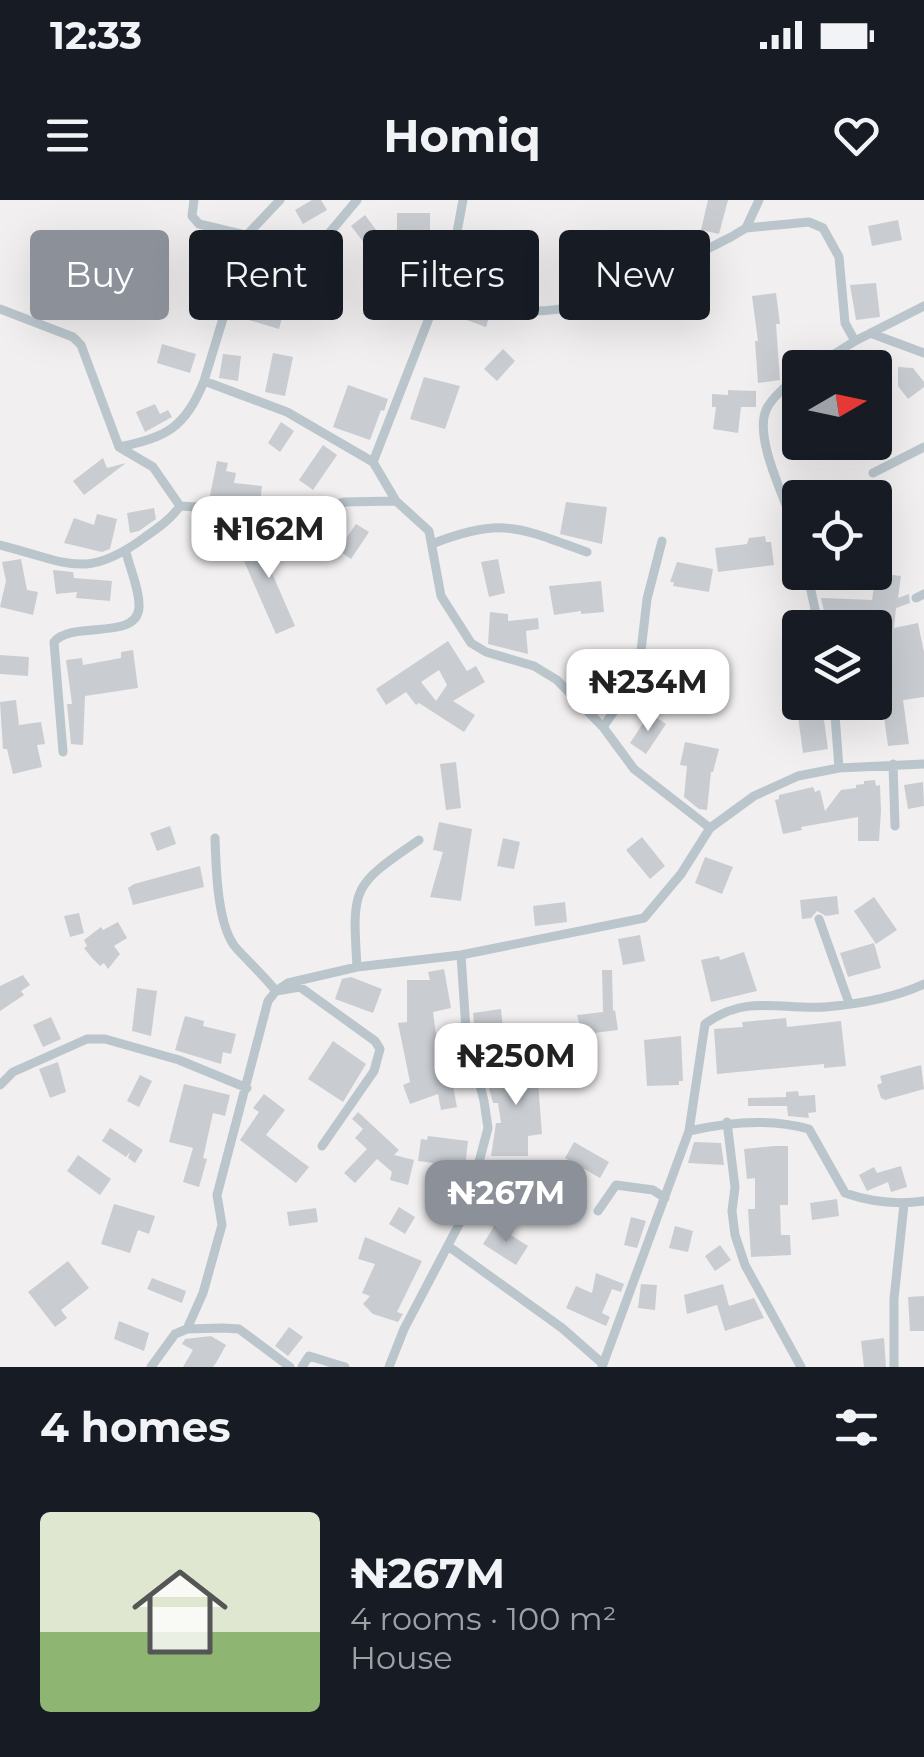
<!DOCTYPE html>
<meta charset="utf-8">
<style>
:root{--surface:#171b24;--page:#20242c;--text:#f1f3f6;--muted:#9ea1a6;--accent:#8c9099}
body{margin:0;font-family:Montserrat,sans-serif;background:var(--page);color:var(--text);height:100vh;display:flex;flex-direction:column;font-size:38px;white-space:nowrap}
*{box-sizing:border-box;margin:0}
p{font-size:32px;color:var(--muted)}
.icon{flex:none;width:55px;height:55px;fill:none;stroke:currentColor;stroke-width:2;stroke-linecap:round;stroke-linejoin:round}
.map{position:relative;height:1167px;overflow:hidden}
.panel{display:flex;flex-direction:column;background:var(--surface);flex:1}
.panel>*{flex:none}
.banner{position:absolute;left:30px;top:30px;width:865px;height:90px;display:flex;gap:20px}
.needle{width:65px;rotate:81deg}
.buttons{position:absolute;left:782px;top:150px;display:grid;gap:20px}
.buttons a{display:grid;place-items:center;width:110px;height:110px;border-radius:10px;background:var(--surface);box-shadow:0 10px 40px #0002;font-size:50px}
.price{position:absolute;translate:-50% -85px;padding:0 22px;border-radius:20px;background:#fff;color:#222;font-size:32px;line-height:65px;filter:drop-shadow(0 2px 5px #0008)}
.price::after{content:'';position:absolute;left:50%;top:60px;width:30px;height:22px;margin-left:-15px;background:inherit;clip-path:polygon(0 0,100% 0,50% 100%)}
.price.current{background:var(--accent);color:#fff}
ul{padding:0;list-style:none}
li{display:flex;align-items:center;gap:30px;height:250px;padding:0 40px}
li span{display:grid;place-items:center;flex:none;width:280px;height:200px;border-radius:10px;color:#555}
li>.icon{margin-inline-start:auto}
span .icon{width:120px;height:120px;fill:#fffc;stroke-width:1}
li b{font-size:42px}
h2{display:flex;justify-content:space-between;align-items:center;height:120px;padding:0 40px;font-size:42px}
.pill{padding:0 35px;border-radius:10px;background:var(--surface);box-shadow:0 10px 40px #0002;font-size:35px;line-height:90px}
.pill.current{background:var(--accent);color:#fff}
.status{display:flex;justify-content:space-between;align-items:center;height:70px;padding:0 50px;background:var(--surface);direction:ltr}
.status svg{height:28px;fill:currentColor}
header{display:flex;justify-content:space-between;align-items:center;height:130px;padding:0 40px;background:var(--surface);font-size:45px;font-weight:700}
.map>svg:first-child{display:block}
.building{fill:#c9cdd2;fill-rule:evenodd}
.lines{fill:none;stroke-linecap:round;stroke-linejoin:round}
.street{stroke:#bac6cc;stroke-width:9}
</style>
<div class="status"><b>12:33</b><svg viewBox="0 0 49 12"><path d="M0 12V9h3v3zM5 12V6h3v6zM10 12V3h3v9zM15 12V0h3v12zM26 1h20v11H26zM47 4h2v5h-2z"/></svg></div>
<header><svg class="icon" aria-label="menu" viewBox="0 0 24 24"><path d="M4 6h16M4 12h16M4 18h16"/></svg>Homiq<svg class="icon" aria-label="heart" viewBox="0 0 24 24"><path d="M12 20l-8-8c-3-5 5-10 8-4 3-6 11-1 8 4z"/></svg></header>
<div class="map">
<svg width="924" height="1167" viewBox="0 0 924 1167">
<rect width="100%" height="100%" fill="#f1efef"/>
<path class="building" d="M312 0H321L327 10 303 24 295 10Z
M708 0H728L719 34 701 30Z
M397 13H430V36H397Z
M365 15 379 34 365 44 351 26Z
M898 20 902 40 872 46 868 26Z
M876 83 880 117 856 120 850 85Z
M776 93 780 124H776L780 180 758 183 755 141H758L752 96Z
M243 98 284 110 279 129 242 118 244 111 240 110Z
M456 106 490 114 486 127 453 115Z
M162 144 196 154 190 173 157 163Z
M503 149 515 161 497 181 484 169Z
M273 153 293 157 285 196 265 192Z
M223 154 241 156 238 181 219 178Z
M898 167 913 168 924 182V187L908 199 898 186Z
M424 177 460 186 445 229 410 219Z
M348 185 388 199 384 211 381 210 370 240 333 227Z
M728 190 756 191V207H741L738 233 713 229 716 207H712V194L728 195Z
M155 204 160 214 168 210 172 217 145 232 136 212Z
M281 222 294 231 280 252 268 243Z
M323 245 337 255 313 290 299 280Z
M103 258 107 268 126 263 84 295 73 281Z
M217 261 228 263 226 271 236 273 234 283 262 286 260 303 209 300Z
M566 302 607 307 602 344 560 334Z
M154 308 156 319 139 331 130 333 127 313Z
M97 314 117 319 110 349 102 352 64 343 74 318 94 325Z
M356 324 369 332 351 359 338 350Z
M281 328 289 340 265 357 295 426 276 434 240 352 259 344Z
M765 336 766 342H771L774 365 718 372 715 348 747 344 749 338Z
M21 359 27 390 38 392 33 415 0 407 6 381 2 362Z
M498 359 505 393 489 397 481 362Z
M677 362 713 369 709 392 673 386 674 382H670Z
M53 370 73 372 74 378 112 381 110 401 76 398 77 392 56 394Z
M876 373 901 376 898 398 909 394 910 403 896 408 894 428 918 423 924 452V497L903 500 909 544 888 546 884 517 854 519 853 502H875V422L826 420 821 398 872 400Z
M601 381 604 412 581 414V411L554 415 549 386Z
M490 412 508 414V421L538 418 539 429 526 431 528 454 488 444Z
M448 441 467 471 476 466 485 482 453 501 475 515 464 532 419 503 416 505 406 492 386 505 376 489ZM439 470 447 485 436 501 421 482Z
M133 450 138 488 85 496 83 545 71 544 67 504H72L66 460 82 458 83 465 121 458V452Z
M0 455 29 457 28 476 0 474Z
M16 500 19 525 41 522 45 544 37 545 42 567 13 574 7 549H3L0 502Z
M650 513 666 524 646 554 630 543Z
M823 513 828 549 803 553 798 517Z
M685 542 719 549 713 572H711L707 610 699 609 684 597 687 566 680 565Z
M456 562 461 608 446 610 440 564Z
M875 580 876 586 880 585 881 611 879 641H858V617L801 627 802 630 783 634 775 600 779 599V595L813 587 815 592 820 590 825 611 841 590 856 588V585L864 584V581Z
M923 582 924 606 908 609 904 585Z
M439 622 472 629 461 701 430 697 443 652 433 650Z
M170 626 176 644 157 651 150 633Z
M642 637 665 666 650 679 626 650Z
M503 638 520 642 514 669 497 666Z
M705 657 733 667 722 694 695 683Z
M200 666 204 687 133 705 128 688 134 684Z
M837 696 839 714 826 716 817 711 811 718 802 719 800 700Z
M874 697 897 730 876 744 854 711Z
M565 702 567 722 535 726 533 706Z
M79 713 84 733 70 737 64 716Z
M118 722 127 738 114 746 120 754 108 769 104 763 100 766 92 758 84 748 87 746 84 740 101 727 103 730Z
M640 735 645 761 623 765 618 739Z
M874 743 881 768 848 777 840 753Z
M744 752 757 791 711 802 701 760 719 756 720 760Z
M444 769 451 808 433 812 440 864 447 883 452 881 457 907 441 910 438 894 410 904 403 885 410 882 398 823 407 822V780H430L428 772Z
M602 770H612L613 811 615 810 618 830 594 833 595 845 586 846 577 815 603 812Z
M23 775 30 785 21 791 24 795 0 811V786Z
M351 777 382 789 373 813 335 799 342 779Z
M137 788 157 791 151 836 132 831Z
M501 809 503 829 475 832 473 813Z
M185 816 204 821 203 826 236 834 231 854 223 852 221 864 175 850Z
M51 817 61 839 43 847 33 825Z
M786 818 787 827 841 821 846 866 824 868V864L717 874 714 829 743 827 742 822Z
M681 836 683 881H679V885L647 886 644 840Z
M333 841 366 864 343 902 308 879Z
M526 853 530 882H538L542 934 528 936V956H491L496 923H501L498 903H493L488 884H504L501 856Z
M58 862 66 892 50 898 39 869Z
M921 865 924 889 885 900 881 898 877 885 882 883 880 876Z
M140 875 152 881 139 907 127 901Z
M184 884 230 895 225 916 213 913 203 958 207 959 199 987 183 982 193 948 169 942Z
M798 891 799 896 815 895 816 912 808 913 809 918 788 916 787 906H748V898L786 897V892Z
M264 894 285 910 266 935 309 967 296 983 240 940 259 912 253 908Z
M358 912 399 950 394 955 414 960 408 985 390 980 392 972 377 959 355 983 344 973 367 949 355 938 363 929 352 919Z
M110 928 143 950 135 963 128 958 130 952 126 957 102 941Z
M428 936 468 941 465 967 418 961 421 939 427 940Z
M574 942 609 962 600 978 565 958Z
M694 942 721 943 724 965 688 963Z
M775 946H788V1005H780L781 1035H790L791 1055 751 1057 748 1009H755V978L747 979 744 949Z
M78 955 111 979 100 995 67 971Z
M901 966 907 987 891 992 888 982 867 991 859 975 874 967 877 973Z
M505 978 526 982 522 1007 501 1003Z
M555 983 572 986 564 1025 546 1021Z
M837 999 839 1016 812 1020 810 1003Z
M114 1004 155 1016 149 1034 138 1030 130 1053 101 1044Z
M399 1007 415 1017 405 1034 389 1024Z
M316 1008 318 1022 289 1026 287 1012Z
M631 1017 646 1021 637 1048 624 1045Z
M495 1025 528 1046 516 1065 483 1044Z
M675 1026 693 1031 688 1052 669 1048Z
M365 1037 422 1061 397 1112 403 1114 398 1122 373 1114 363 1104 370 1096 362 1093 375 1064 358 1059Z
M720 1045 731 1060 715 1071 705 1056Z
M68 1061 89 1088 61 1110 67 1118 55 1127 28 1092Z
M596 1073 624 1084 621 1092 612 1089 602 1113 610 1117 606 1126 566 1108 576 1086 592 1093Z
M152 1078 186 1091 182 1103 147 1089Z
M641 1084 657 1085 655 1110 638 1108Z
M723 1084 729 1106 754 1098 764 1118 725 1131 717 1105 687 1114 684 1095Z
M924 1096V1131H910L908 1097Z
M119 1121 149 1133 144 1151 114 1139Z
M289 1127 303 1137 288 1156 275 1146Z
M211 1136 226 1145 216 1163 213 1167H183L193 1150 182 1144 185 1139Z
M884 1138 886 1167H864L861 1141Z"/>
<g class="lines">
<path class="street" d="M194 0 192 16 199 24 241 34 246 43 204 181
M463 0 452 59 373 262 396 301 429 331 441 396 471 443 486 452 534 466 557 480 603 527 634 569 710 628
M746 28 809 22 823 28 839 57 845 123 855 141
M245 37 280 0
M326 37 357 0
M437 94C469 100 504 111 536 111 604 110 672 66 731 37L746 28 759 0
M0 109 73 137 81 145 119 247 153 267 180 306C171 319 158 328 145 337 85 382 65 361 0 345
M870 133 924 153
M812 168 855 141 924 106
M800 175C788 184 774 195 767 208 751 238 791 310 800 342
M119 247C166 238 186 227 204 181L287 212 373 262
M873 273 924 247
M180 306 298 313 345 302 396 301
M432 344C503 316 519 328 587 352
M807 372 819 428
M916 398 924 394
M834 502 839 568
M603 527 638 477 647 399 662 341
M63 552 54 442C72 420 136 441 139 408 140 391 130 369 126 352
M893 564 895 626
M215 638C216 667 217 728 237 749 250 763 264 776 276 791L300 787 375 841 380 849 374 871 322 946
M819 719 849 803
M357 767C352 686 352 686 419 640
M0 885 13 872 87 839H105L179 860 247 888
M727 922 735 987 732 1011 735 1035 745 1065 801 1167
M689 931C728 922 770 918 809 929L845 993C871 1002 897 1005 924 1001
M598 1011 616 985 653 990 665 998
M448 1046 562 1128 603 1164
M187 1129 203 1093 222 1025 217 995 268 801 276 791 288 783 357 767 461 755 644 718 681 674 710 628 754 596 798 576 839 568 924 564
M151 1167 175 1134 187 1129 223 1128 239 1129 290 1167
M302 1167 309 1156 345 1167
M389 1167 404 1129 466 1011 488 928 484 901 466 830 461 755
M602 1167 689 931 705 824C745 794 780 810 825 807 859 804 894 798 924 784
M894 1167V1099L904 1004"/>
</g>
</svg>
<div class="buttons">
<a><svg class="needle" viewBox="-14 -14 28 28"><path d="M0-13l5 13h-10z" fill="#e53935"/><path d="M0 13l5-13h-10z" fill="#9ea1a6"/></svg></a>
<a><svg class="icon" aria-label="locate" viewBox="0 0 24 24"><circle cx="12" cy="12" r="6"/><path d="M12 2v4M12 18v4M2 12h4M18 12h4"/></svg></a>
<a><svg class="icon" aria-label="layers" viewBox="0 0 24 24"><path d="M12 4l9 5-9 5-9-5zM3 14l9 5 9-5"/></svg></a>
</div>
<b class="price" style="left:269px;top:381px">₦162M</b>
<b class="price" style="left:648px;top:534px">₦234M</b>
<b class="price" style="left:516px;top:908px">₦250M</b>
<b class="price current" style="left:506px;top:1045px">₦267M</b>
<div class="banner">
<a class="pill current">Buy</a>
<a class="pill">Rent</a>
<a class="pill">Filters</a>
<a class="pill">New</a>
</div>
</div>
<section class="panel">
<h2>4 homes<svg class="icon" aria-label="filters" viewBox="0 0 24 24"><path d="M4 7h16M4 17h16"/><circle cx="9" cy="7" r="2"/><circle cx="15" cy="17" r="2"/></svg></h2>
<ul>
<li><span style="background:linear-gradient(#dfe7d0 60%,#8fb573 0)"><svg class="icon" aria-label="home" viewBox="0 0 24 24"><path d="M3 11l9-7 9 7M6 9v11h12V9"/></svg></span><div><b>₦267M</b><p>4 rooms · 100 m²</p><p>House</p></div></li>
</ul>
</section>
